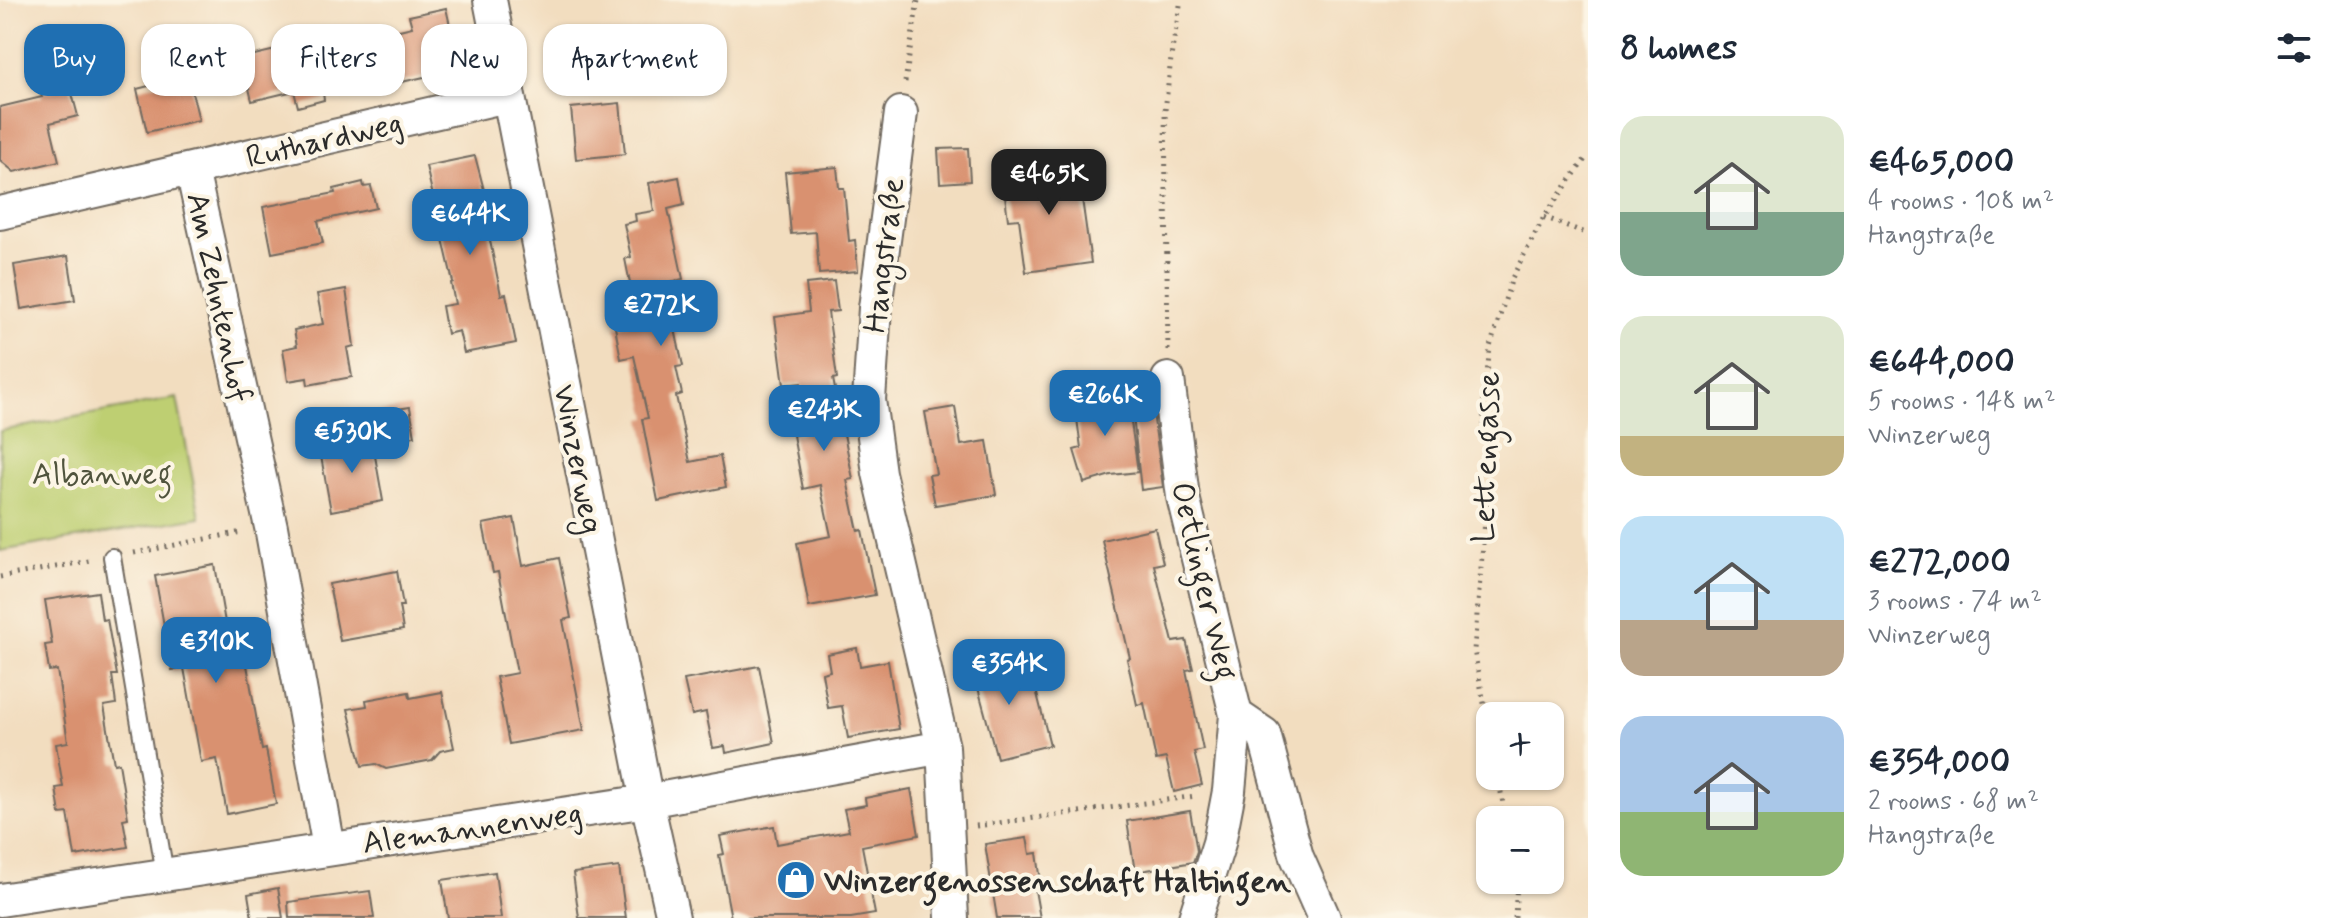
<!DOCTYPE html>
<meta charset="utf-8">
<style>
:root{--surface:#fff;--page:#f6f6f7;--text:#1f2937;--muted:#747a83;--accent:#1f6fb2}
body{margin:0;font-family:Mynerve,sans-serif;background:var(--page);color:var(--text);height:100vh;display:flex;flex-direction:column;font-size:30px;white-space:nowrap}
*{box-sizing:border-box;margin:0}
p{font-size:26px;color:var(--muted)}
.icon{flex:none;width:44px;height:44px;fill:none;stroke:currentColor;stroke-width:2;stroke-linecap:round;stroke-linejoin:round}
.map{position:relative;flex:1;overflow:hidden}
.side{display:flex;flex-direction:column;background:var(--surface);width:760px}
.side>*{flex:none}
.banner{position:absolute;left:24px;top:24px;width:760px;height:72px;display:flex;gap:16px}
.buttons{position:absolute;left:1476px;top:702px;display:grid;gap:16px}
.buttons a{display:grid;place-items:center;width:88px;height:88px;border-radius:16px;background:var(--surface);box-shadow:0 2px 6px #0004;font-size:40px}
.price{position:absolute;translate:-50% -68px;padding:0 18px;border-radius:16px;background:var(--accent);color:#fff;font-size:26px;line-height:52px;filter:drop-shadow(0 2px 4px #0008)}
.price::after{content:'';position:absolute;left:50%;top:48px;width:24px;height:18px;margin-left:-12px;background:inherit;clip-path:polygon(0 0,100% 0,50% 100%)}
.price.selected{background:#222;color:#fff}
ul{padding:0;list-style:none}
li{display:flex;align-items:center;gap:24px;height:200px;padding:0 32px}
li span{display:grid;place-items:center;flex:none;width:224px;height:160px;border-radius:24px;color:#555}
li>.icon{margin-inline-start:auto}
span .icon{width:96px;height:96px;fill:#fffc;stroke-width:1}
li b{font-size:34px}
h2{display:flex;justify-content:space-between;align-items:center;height:96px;padding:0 32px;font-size:34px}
.pill{padding:0 28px;border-radius:24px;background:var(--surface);box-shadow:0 2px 6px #0004;font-size:28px;line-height:72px}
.pill.selected{background:var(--accent);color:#fff}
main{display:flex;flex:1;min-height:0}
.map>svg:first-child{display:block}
.green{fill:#becf72;stroke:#747d4e;stroke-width:2}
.building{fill:#d99170}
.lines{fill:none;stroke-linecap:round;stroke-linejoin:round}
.lane-casing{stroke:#71695f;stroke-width:20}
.street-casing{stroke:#71695f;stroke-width:36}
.path{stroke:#71695f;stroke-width:5;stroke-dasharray:2 6;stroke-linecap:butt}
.lane{stroke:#fff;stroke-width:16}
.street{stroke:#fff;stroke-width:32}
.labels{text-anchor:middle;stroke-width:8;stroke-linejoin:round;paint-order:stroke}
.street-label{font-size:32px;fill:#2b2b2b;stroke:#fcf5e5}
.park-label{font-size:32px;fill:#50543d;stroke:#fcf5e5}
.poi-label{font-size:32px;font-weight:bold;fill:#2b2b2b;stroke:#fcf5e5;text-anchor:start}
</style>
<main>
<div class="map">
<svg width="1588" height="918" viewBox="0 0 1588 918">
<rect width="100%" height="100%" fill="#fcf5e5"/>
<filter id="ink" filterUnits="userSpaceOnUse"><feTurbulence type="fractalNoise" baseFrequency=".0125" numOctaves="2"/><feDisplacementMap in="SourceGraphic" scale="16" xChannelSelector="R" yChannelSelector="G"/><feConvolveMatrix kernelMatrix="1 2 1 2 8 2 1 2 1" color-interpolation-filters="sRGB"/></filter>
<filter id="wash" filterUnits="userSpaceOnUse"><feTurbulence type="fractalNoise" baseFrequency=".006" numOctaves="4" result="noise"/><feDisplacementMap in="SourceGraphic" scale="32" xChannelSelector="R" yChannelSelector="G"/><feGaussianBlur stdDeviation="1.8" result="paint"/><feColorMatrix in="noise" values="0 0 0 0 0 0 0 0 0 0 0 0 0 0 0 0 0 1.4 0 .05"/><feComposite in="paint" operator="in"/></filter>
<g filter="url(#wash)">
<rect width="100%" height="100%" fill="#f2ddbf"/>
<path class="green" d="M177 398 200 517 0 551V431Z"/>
<g id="blocks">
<path class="building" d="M446 8 460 69 397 83 395 77 323 93 324 100 298 107 294 91 252 101 242 58 284 48 282 40 319 31 323 48 412 27 409 16Z
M188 76 199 120 147 132 137 89Z
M70 86 78 116 50 123 59 161 14 172 0 160V107L42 97 41 93Z
M620 103 625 154 576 159 571 108Z
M968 148 970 181 940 183 938 149Z
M475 156 492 220 486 221 501 295 506 294 516 343 464 353 459 331 447 334 442 306 455 304 451 283 453 282 426 166Z
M1077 163 1091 263 1026 272 1019 219 1008 220 1003 179 1028 175 1027 170Z
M837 167 839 188H844L849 241 855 240 858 271 819 274 816 232 791 234 785 172Z
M679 177 684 205 668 209 683 279 665 283 683 366 676 367 682 394 676 396 690 462 720 456 726 487 658 501 642 419 648 418 634 356 621 359 615 327 638 322 625 259 631 257 624 224 636 221 635 214 654 211 649 183Z
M363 182 364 187 371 186 376 208 318 221 323 243 272 253 263 207 335 193 334 189Z
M68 256 75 300 21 309 14 265Z
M834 281 838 311 828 312 837 378 833 379 853 479 847 480 858 531 862 530 875 595 809 607 797 543 831 536 820 485 803 489 793 435 810 432 801 383 784 385 775 317 809 312 806 284Z
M346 289 354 346 347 348 352 377 308 385 307 378 288 381 283 349 297 346 294 330 323 324 317 294Z
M1150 377 1152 407 1133 410 1127 380Z
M1127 394 1138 472 1111 475 1084 483 1074 450 1081 448 1075 404Z
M410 407 415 436 378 442 373 413Z
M955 407 961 445 987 441 996 495 935 505 929 475 936 474 925 412Z
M1153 413 1163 487 1141 490 1133 415Z
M372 439 383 501 331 511 320 451Z
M514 518 523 566 559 558 571 618 563 620 584 730 509 744 496 677 517 673 498 572 493 573 483 524Z
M1155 528 1163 563 1154 565 1173 642 1186 640 1193 669 1186 670 1203 750 1194 752 1202 785 1174 792 1166 758 1156 760 1144 703 1137 705 1127 659 1130 658 1102 540Z
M215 565 227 634 241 631 262 750 266 749 276 804 227 814 217 759 201 762 184 668 172 670 155 576Z
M397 571 403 606H399L403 630 340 641 329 584Z
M98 592 102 620 107 619 117 675H112L116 704 104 706 114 764 119 763 128 818 123 819 128 847 75 856 68 813 60 814 56 788 63 787 56 744 68 742 57 670 49 671 45 645 52 644 45 600Z
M857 648 860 666 888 661 899 729 848 738 842 706 828 708 822 673 830 671 827 654Z
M1003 652 1011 679 1032 674 1050 745 997 758 970 658Z
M759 666 774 743 726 753 725 746 713 748 706 712 692 715 684 680Z
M409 692 410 698 442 692 454 748 440 751 432 760 386 769 376 764 362 766 348 709 367 706 366 700Z
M911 789 919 835 862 846 875 914 851 918H731L719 855 724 854 720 836 774 826 777 844 849 831 844 809 866 805 865 798Z
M1190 811 1197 851 1193 862 1135 872 1127 821Z
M1027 838 1030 854 1037 853 1042 889 1035 890 1040 918H997L985 844Z
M619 867 626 918H579L573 873Z
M495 872 501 918H448L442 880Z
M278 888 283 918H252L248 894Z
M370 891 374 918H289L288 902Z"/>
</g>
</g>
<g filter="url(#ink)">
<use href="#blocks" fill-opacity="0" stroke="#71695f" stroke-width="2"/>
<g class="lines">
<defs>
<path id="lane" d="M112 557 165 874"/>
<path id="street" d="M490 0 647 801 673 918
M901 113 875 308 869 400 879 473 943 747 952 918
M192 170 271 527 329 848
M0 213 507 96
M1168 379 1183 497 1236 715 1229 791 1219 843 1195 918
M1236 715 1264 734 1297 857 1324 918
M0 900 647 801 943 747"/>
</defs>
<use href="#lane" class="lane-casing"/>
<use href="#street" class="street-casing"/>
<path class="path" d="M905 82 918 0
M1544 217 1588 234
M1168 350 1165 111 1172 50 1181 0
M134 553 242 532
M0 577 89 561
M1490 735 1474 650 1488 485 1483 409 1490 347 1512 278 1544 217 1588 155
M1498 776 1506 820
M976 826 1196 796
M1515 918 1517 880"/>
<use href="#lane" class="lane"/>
<use href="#street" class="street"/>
</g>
</g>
<defs>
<symbol id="shop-disc" viewBox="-11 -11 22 22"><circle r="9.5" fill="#1f6fb2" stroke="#fcf5e5"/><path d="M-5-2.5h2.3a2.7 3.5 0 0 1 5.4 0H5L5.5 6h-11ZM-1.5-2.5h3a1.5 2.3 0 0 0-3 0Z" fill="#fff"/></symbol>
</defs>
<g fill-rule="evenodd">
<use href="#shop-disc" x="774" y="858" width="44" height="44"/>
</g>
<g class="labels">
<g class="street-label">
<text transform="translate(324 139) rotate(-13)" y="11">Ruthardweg</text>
<text transform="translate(883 255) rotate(-83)" y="11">Hangstraße</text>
<text transform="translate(220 297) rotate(78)" y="11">Am Zehntenhof</text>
<text transform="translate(1485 457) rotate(-88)" y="11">Lettengasse</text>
<text transform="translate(579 459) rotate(79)" y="11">Winzerweg</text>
<text transform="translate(1205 581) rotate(77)" y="11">Oetlinger Weg</text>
<text transform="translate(472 827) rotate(-8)" y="11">Alemannenweg</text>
</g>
<g class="park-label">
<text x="102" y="484">Albanweg</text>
</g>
<g class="poi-label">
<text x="824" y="891">Winzergenossenschaft Haltingen</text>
</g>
</g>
</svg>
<div class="buttons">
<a>+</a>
<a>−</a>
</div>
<b class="price selected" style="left:1049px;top:217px">€465K</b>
<b class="price" style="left:470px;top:257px">€644K</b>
<b class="price" style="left:661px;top:348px">€272K</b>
<b class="price" style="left:1105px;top:438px">€266K</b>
<b class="price" style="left:824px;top:453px">€243K</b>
<b class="price" style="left:352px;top:475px">€530K</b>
<b class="price" style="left:216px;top:685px">€310K</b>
<b class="price" style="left:1009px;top:707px">€354K</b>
<div class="banner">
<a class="pill selected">Buy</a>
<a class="pill">Rent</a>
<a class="pill">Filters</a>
<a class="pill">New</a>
<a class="pill">Apartment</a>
</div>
</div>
<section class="side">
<h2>8 homes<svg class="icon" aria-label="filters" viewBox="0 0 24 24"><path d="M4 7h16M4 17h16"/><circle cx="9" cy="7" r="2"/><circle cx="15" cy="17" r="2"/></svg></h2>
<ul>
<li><span style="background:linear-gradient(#dfe7d0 60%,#7fa58c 0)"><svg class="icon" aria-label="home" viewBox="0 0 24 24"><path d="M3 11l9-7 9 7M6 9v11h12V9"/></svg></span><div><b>€465,000</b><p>4 rooms · 108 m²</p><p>Hangstraße</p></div></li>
<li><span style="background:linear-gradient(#dfe7d0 75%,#c2b280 0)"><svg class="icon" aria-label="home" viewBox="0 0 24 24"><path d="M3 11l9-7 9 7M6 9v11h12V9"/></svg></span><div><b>€644,000</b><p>5 rooms · 148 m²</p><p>Winzerweg</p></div></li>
<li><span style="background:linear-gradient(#bfe0f5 65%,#b9a48a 0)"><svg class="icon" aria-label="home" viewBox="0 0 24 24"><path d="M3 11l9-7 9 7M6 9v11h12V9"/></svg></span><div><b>€272,000</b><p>3 rooms · 74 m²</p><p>Winzerweg</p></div></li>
<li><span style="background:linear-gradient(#a9c7e8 60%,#8fb573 0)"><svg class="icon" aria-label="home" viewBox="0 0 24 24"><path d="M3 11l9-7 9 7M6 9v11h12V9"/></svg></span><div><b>€354,000</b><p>2 rooms · 68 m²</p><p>Hangstraße</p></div></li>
</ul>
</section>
</main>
